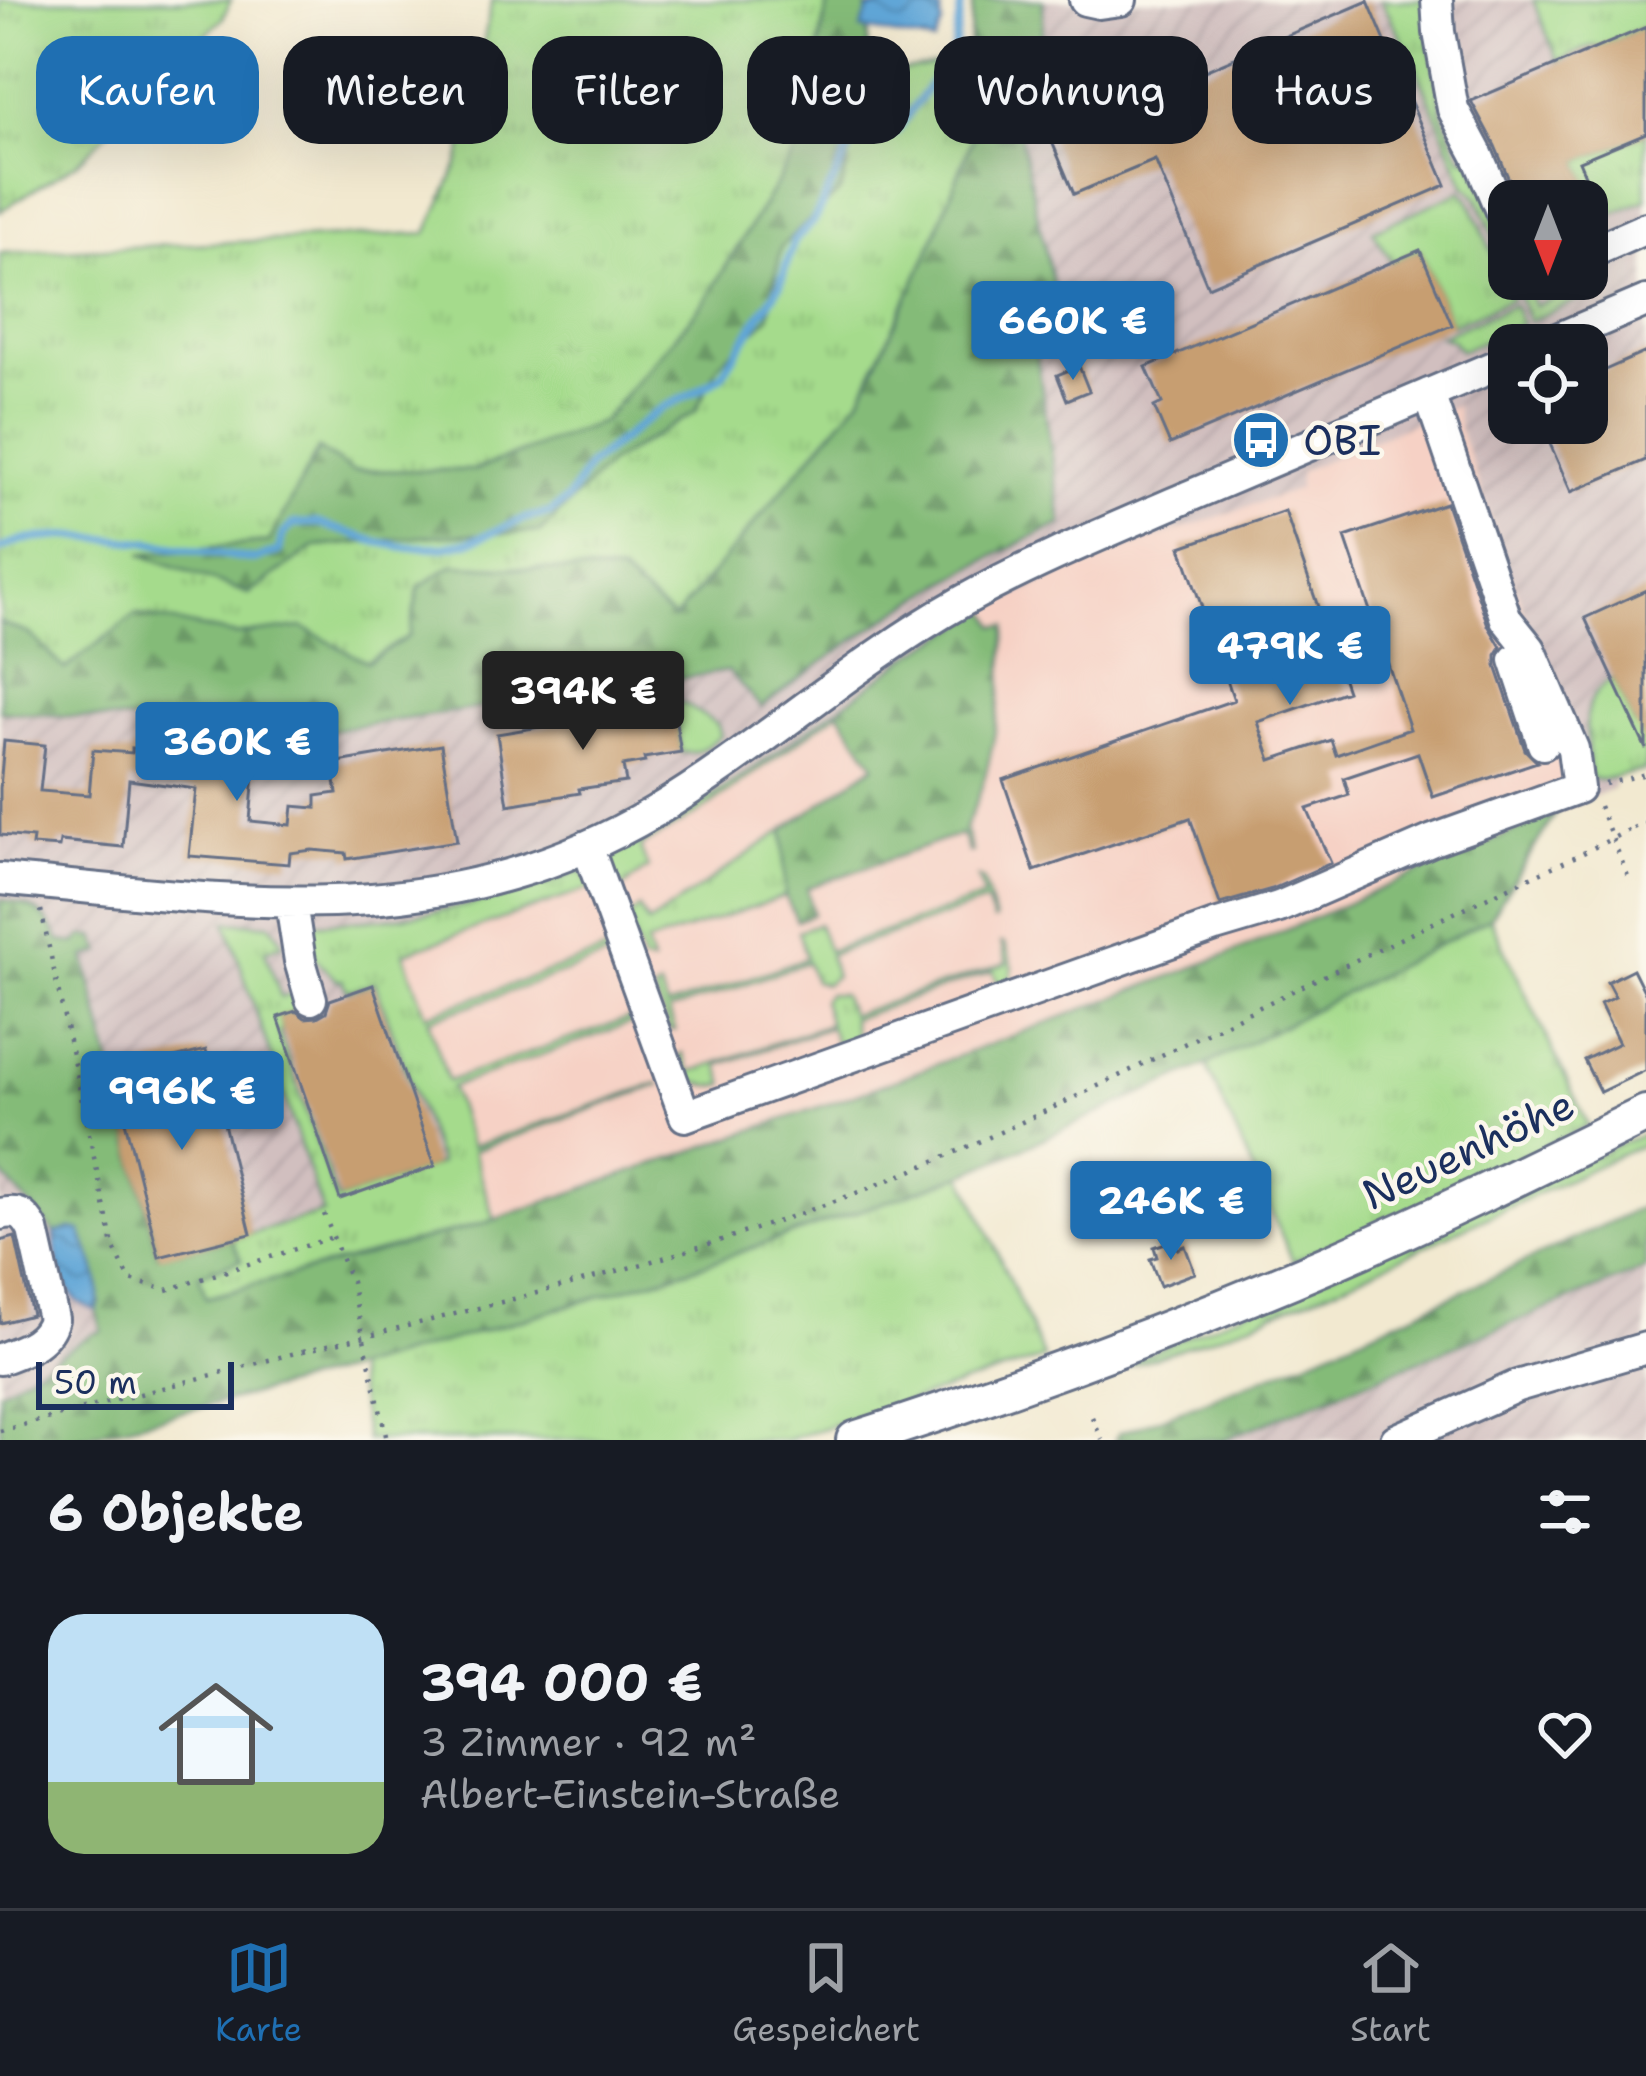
<!DOCTYPE html>
<html lang="de">
<meta charset="utf-8">
<style>
:root{--surface:#171b24;--page:#20242c;--text:#f1f3f6;--muted:#9ea1a6;--line:#363941;--accent:#1f6fb2}
body{margin:0;font-family:"Shantell Sans",sans-serif;background:var(--page);color:var(--text);height:100vh;display:flex;flex-direction:column;font-size:45px;white-space:nowrap}
*{box-sizing:border-box;margin:0}
p{font-size:39px;color:var(--muted)}
.icon{flex:none;width:66px;height:66px;fill:none;stroke:currentColor;stroke-width:2;stroke-linecap:round;stroke-linejoin:round}
.map{position:relative;height:1440px;overflow:hidden}
.sheet{display:flex;flex-direction:column;background:var(--surface);flex:1}
.sheet>*{flex:none}
.guide{position:absolute;left:36px;top:36px;width:1575px;height:108px;display:flex;gap:24px}
.needle{width:78px;rotate:180deg}
.controls{position:absolute;left:1488px;top:180px;display:grid;gap:24px}
.controls a{display:grid;place-items:center;width:120px;height:120px;border-radius:24px;background:var(--surface);box-shadow:0 12px 48px #0002;font-size:60px}
.scale{position:absolute;left:36px;bottom:30px;width:198px;box-sizing:border-box;padding-left:12px;border:6px solid #1b2f5e;border-top:0;font-size:33px;line-height:42px;white-space:nowrap;color:#1b2f5e;-webkit-text-stroke:9px #fbf7ec;paint-order:stroke}
.price{position:absolute;translate:-50% -102px;padding:0 27px;border-radius:12px;background:var(--accent);color:#fff;font-size:39px;line-height:78px;filter:drop-shadow(0 3px 6px #0008)}
.price::after{content:'';position:absolute;left:50%;top:72px;width:36px;height:27px;margin-left:-18px;background:inherit;clip-path:polygon(0 0,100% 0,50% 100%)}
.price.selected{background:#222;color:#fff}
ul{padding:0;list-style:none}
li{display:flex;align-items:center;gap:36px;height:300px;padding:0 48px}
li span{display:grid;place-items:center;flex:none;width:336px;height:240px;border-radius:36px;color:#555}
li>.icon{margin-inline-start:auto}
span .icon{width:144px;height:144px;fill:#fffc;stroke-width:1}
li b{font-size:51px}
h2{display:flex;justify-content:space-between;align-items:center;height:144px;padding:0 48px;font-size:51px}
.tag{padding:0 42px;border-radius:36px;background:var(--surface);box-shadow:0 12px 48px #0002;font-size:42px;line-height:108px}
.tag.selected{background:var(--accent);color:#fff}
.tabs{display:flex;justify-content:space-around;align-items:center;height:168px;border-top:3px solid var(--line);background:var(--surface);font-size:33px;color:var(--muted)}
.tabs a{display:grid;justify-items:center;gap:6px}
.tabs .selected{color:var(--accent)}
.map>svg:first-child{display:block}
.built{fill:#f6d1c5}
.industrial{fill:url(#industrial-furrows);fill-rule:evenodd}
.grass{fill:url(#grass-tufts);stroke:#608575;stroke-width:3}
.forest{fill:url(#forest-firs);stroke:#50756b;stroke-width:3}
.water{fill:url(#water-waves);stroke:#3e6a9a;stroke-width:3}
.lines{fill:none;stroke-linecap:round;stroke-linejoin:round}
.stream{stroke:#61a6d7;stroke-width:8}
.building{fill:#c79e71}
.minor-casing{stroke:#667086;stroke-width:36}
.major-casing{stroke:#667086;stroke-width:42}
.path{stroke:#667086;stroke-width:4.5;stroke-dasharray:3 9;stroke-linecap:butt}
.minor{stroke:#fff;stroke-width:30}
.major{stroke:#fff;stroke-width:36}
.path-bridge{stroke:#667086;stroke-width:4.5;stroke-dasharray:3 9;stroke-linecap:butt}
.labels{text-anchor:middle;stroke-width:9;stroke-linejoin:round;paint-order:stroke}
.poi-label{font-size:42px;fill:#1b2f5e;stroke:#fbf7ec;text-anchor:start}
.street-label{font-size:42px;fill:#1b2f5e;stroke:#fbf7ec}
</style>
<div class="map">
<svg width="1646" height="1440" viewBox="0 0 1646 1440">
<defs>
<pattern id="industrial-furrows" width="10" height="10" patternUnits="userSpaceOnUse" patternTransform="scale(3)"><rect width="10" height="10" fill="#d1bfbf"/><path d="M-1 1l2-2M0 10L10 0M9 11l2-2" fill="none" stroke="#b3a4a7"/></pattern>
<pattern id="grass-tufts" width="24" height="20" patternUnits="userSpaceOnUse" patternTransform="scale(3)"><rect width="24" height="20" fill="#a5db8c"/><path d="M3 7l-1-3M5 7V3M7 7l1-3M15 17l-1-3M17 17v-4M19 17l1-3" fill="none" stroke="#8dbc7b"/></pattern>
<pattern id="forest-firs" width="22" height="20" patternUnits="userSpaceOnUse" patternTransform="scale(3)"><rect width="22" height="20" fill="#84bb78"/><path d="M5 1l3.5 6h-7zM16 11l3.5 6h-7z" fill="#6b9866"/></pattern>
<pattern id="water-waves" width="16" height="10" patternUnits="userSpaceOnUse" patternTransform="scale(3)"><rect width="16" height="10" fill="#61a6d7"/><path d="M0 5q4-4 8 0t8 0" fill="none" stroke="#4f88b2"/></pattern>
</defs>
<rect width="100%" height="100%" fill="#fbf7ec"/>
<filter id="ink" filterUnits="userSpaceOnUse"><feTurbulence type="fractalNoise" baseFrequency=".00833" numOctaves="2"/><feDisplacementMap in="SourceGraphic" scale="24" xChannelSelector="R" yChannelSelector="G"/><feConvolveMatrix kernelMatrix="1 2 1 2 8 2 1 2 1" color-interpolation-filters="sRGB"/></filter>
<filter id="wash" filterUnits="userSpaceOnUse"><feTurbulence type="fractalNoise" baseFrequency=".004" numOctaves="4" result="noise"/><feDisplacementMap in="SourceGraphic" scale="48" xChannelSelector="R" yChannelSelector="G"/><feGaussianBlur stdDeviation="2.7" result="paint"/><feColorMatrix in="noise" values="0 0 0 0 0 0 0 0 0 0 0 0 0 0 0 0 0 1.4 0 .05"/><feComposite in="paint" operator="in"/></filter>
<g filter="url(#wash)">
<rect width="100%" height="100%" fill="#f2e9d0"/>
<path class="built" d="M1457 404 1459 427 1532 634 1558 757 1566 784 1577 804 1235 952 871 1089 482 1225 379 921 744 777 911 655 988 610 1087 562 1297 481 1300 471Z"/>
<path class="industrial" d="M1043 0H1646V770L1616 777 1613 788 1577 804 1566 784 1522 652 1532 634 1459 427 1456 405 1300 471 1298 489 1087 562 988 610 911 655 714 798 677 821 607 859 507 897 448 911 380 921 482 1225 205 1298 0 1391V711L305 734 728 671 760 706 913 599 1010 546 1062 523 1035 343 1058 307 1020 136 1043 28ZM1509 201H1587V279H1509ZM1509 345H1587V423H1509Z
M1646 1269V1440H1222Z"/>
<path class="grass" d="M0 0H231L223 18 77 163 0 211Z
M492 0H829L796 151 705 301 602 422 475 470 352 471 249 594 314 547 431 536 540 532 611 462 695 412 718 364 769 317 781 247 841 189 869 77 968 59 991 88 928 254 860 398 673 620 620 573 453 565 419 587 409 636 366 662 302 628 236 635 136 614 65 669 30 634 0 623V253L427 233 460 160Z
M1381 0H1424L1442 112 1461 157 1470 158 1509 248V273L1477 197 1465 185 1413 60Z
M1533 0H1646V27L1596 48 1594 45 1558 61Z
M1646 133V200L1587 224V202L1594 198 1579 161Z
M1461 191 1469 199 1512 299 1452 325 1420 250 1392 262 1373 231Z
M1511 279H1522L1535 306 1578 288 1582 299 1529 321Z
M1514 305 1522 324 1460 351 1452 340 1440 336Z
M1613 678 1635 725 1646 721V770L1601 780 1589 778C1591 738 1572 703 1613 678Z
M674 703 685 704 718 725 721 736C709 745 696 756 681 752Z
M837 709 839 712 702 811 640 847 648 868 623 887H617L607 859C689 817 762 764 837 709Z
M783 830 785 896 646 944 652 963 643 962 627 919 639 908 648 924Z
M582 870 592 888 404 953 426 1015 612 949 614 955 428 1020 448 1081 636 1016 637 1021 451 1087 471 1147 658 1083 660 1085 473 1151 495 1220 205 1298 198 1276 240 1260 232 1239 323 1213 226 922 270 924 282 941 281 945 265 951 281 997 300 991 306 1008 279 1017 283 1031 279 1033 337 1200 439 1164 375 982 347 991 343 980 338 981 313 956 309 923C408 921 490 906 582 870Z
M978 878 983 880 995 920 993 921 986 902 829 955 835 977 825 984 814 981 807 962 669 1011 675 1030H669L654 992 660 988 667 1007 806 958 798 931 818 924 828 951 984 897Z
M1490 918 1588 1125 1437 1198 1293 1261 1206 1065Z
M1001 943 1005 944 1013 967 1009 984 1000 990 993 971 852 1019 856 1038 841 1044 835 1042 830 1027 719 1065 725 1084C711 1089 695 1083 683 1074L678 1056 683 1053 690 1072 829 1024 822 1000 827 994H842L851 1015 1007 963Z
M1646 1133V1143L1339 1286 1235 1329 1119 1370 1118 1367Z
M963 1175 1044 1358 787 1440H366L354 1369 688 1270Z"/>
<path class="forest" d="M829 0H867L869 77 841 190 781 247 769 317 719 364 695 412 611 462 540 532 431 536 314 547 249 594 141 554 269 542 318 449 352 471 475 470 602 422 705 301 796 151Z
M973 0H1043V28L1020 136 1058 307 1035 343 1062 524C949 572 859 634 761 707L728 671 305 734 0 711V623L30 634 65 669 136 614 236 635 302 627 367 662 409 636 419 587 453 565 620 573 674 619 860 398 928 254 991 89 968 59Z
M988 610 996 626H1007C1000 695 997 765 965 828L972 852 969 853 962 834 807 888 813 914 797 921 785 896 783 830 875 765 837 709 911 655Z
M1556 813 1490 918 1206 1065 963 1175 688 1270 354 1369 69 1440H0V1391L90 1335 102 1331 96 1310 100 1303 71 1229 55 1233 0 1172V900C31 903 46 912 60 941L76 943 82 936 95 937 102 952 85 957 158 1256 232 1239 241 1260 199 1275 206 1298 482 1224 871 1089 1235 952Z
M1646 1205V1269L1222 1440H1115L1119 1433C1300 1369 1473 1287 1646 1205Z"/>
<path class="water" d="M896 2 941 10 942 25 934 43 861 29 869 9Z
M71 1229 81 1231C89 1255 106 1286 96 1310 63 1302 55 1263 55 1233Z"/>
<g class="lines">
<path class="stream" d="M0 549 22 540 65 536 148 542 254 560 279 551 282 536 293 524 317 523 377 542 404 547H443L469 542 526 518 550 513 568 499 589 465 660 409 694 393 721 376 780 285 794 241 813 222 850 148 862 135 881 139 896 132 954 51 962 0"/>
</g>
<g id="blocks">
<path class="building" d="M1368 1 1446 185 1208 287 1155 160 1074 194 1050 137Z
M1646 27V133L1579 161 1596 201H1518L1495 146 1471 101Z
M1420 250 1452 325 1170 444 1154 407 1162 403 1146 367Z
M1646 352V460L1571 492 1541 423H1587V378Z
M1079 366 1089 391 1067 400 1057 375Z
M1446 503 1488 625 1501 647 1496 655V666L1525 750 1537 762 1433 797 1418 753 1344 778 1349 795 1307 809 1331 863 1272 889 1220 904 1190 818 1034 871 1003 780 1234 700 1181 547 1285 511 1347 691 1258 722 1271 760 1331 740 1336 755 1410 729 1345 537Z
M1646 590V749L1585 618Z
M673 705 681 752 644 758 645 762 623 766 626 782 579 789 580 793 508 805 497 734Z
M4 741 45 745 40 791 89 795 93 750 132 753V748L255 762 250 821 291 825 293 806 316 808V796L337 793 332 763 441 745 457 841 347 859 346 853 312 850 290 853 289 864 189 856 196 789 129 780 123 847 60 841 59 847 32 845 33 838 0 835V788Z
M1633 969 1646 995V1070L1600 1092 1584 1060 1619 1043 1600 1004 1615 997 1607 982Z
M373 985 435 1166 340 1199 278 1017 296 1011 305 1018 317 1017 326 1012 330 1000Z
M206 1050 251 1234 159 1257 113 1073Z
M15 1237 32 1315 0 1323V1241Z
M1174 1240 1178 1249 1185 1246 1195 1273 1160 1286 1150 1259 1157 1257 1154 1247Z"/>
</g>
</g>
<g filter="url(#ink)">
<use href="#blocks" fill-opacity="0" stroke="#667086" stroke-width="3"/>
<g class="lines">
<defs>
<path id="minor" d="M1085 0 1099 3 1121 0
M1437 0 1439 32 1453 109 1477 154 1509 230
M1587 254 1646 228
M1543 345 1646 301
M1515 660 1543 744
M587 846 685 1116 1215 926 1279 907 1433 840 1578 788 1573 749 1530 649 1506 619 1429 394
M0 879C233 901 440 938 654 812 761 748 853 663 961 602 1035 561 1114 529 1192 495 1298 450 1403 405 1509 360
M291 903 300 961 311 999
M0 1214C18 1210 25 1214 33 1230L53 1319C46 1344 23 1350 0 1359
M1396 1440 1517 1386 1646 1348"/>
<path id="major" d="M855 1440C1017 1388 1177 1329 1333 1262 1439 1216 1542 1165 1646 1114"/>
</defs>
<use href="#minor" class="minor-casing"/>
<use href="#major" class="major-casing"/>
<path class="path" d="M1605 784 1646 774
M1599 806 1628 876
M1633 828 1646 822
M41 910 113 1246 130 1280 167 1290 333 1237
M324 1214 351 1282 387 1440
M407 1326C568 1286 730 1244 884 1182 991 1139 1095 1088 1198 1037 1326 975 1453 912 1583 853
M1092 1417 1102 1440
M0 1431 303 1351"/>
<use href="#minor" class="minor"/>
<use href="#major" class="major"/>
<path class="path-bridge" d="M1583 853 1633 828
M303 1351 407 1326"/>
</g>
</g>
<defs>
<symbol id="bus-disc" viewBox="-11 -11 22 22"><circle r="9.5" fill="#1f6fb2" stroke="#fbf7ec"/><path d="M-5-6H5V4H4V6H2V4H-2V6H-4V4H-5ZM-3.5-4V0h7V-4ZM-3.5 1.2v1.5H-2V1.2ZM2 1.2v1.5H3.5V1.2Z" fill="#fff"/></symbol>
</defs>
<g fill-rule="evenodd">
<use href="#bus-disc" x="1228" y="407" width="66" height="66"/>
</g>
<g class="labels">
<g class="poi-label">
<text x="1303" y="455">OBI</text>
</g>
<g class="street-label">
<text transform="translate(1468 1149) rotate(-25)" y="15">Neuenhöhe</text>
</g>
</g>
</svg>
<div class="controls">
<a><svg class="needle" viewBox="-14 -14 28 28"><path d="M0-13l5 13h-10z" fill="#e53935"/><path d="M0 13l5-13h-10z" fill="#9ea1a6"/></svg></a>
<a><svg class="icon" aria-label="locate" viewBox="0 0 24 24"><circle cx="12" cy="12" r="6"/><path d="M12 2v4M12 18v4M2 12h4M18 12h4"/></svg></a>
</div>
<div class="scale">50 m</div>
<b class="price" style="left:1073px;top:383px">660K €</b>
<b class="price" style="left:1290px;top:708px">479K €</b>
<b class="price selected" style="left:583px;top:753px">394K €</b>
<b class="price" style="left:237px;top:804px">360K €</b>
<b class="price" style="left:182px;top:1153px">996K €</b>
<b class="price" style="left:1171px;top:1263px">246K €</b>
<div class="guide">
<a class="tag selected">Kaufen</a>
<a class="tag">Mieten</a>
<a class="tag">Filter</a>
<a class="tag">Neu</a>
<a class="tag">Wohnung</a>
<a class="tag">Haus</a>
</div>
</div>
<section class="sheet">
<h2>6 Objekte<svg class="icon" aria-label="filters" viewBox="0 0 24 24"><path d="M4 7h16M4 17h16"/><circle cx="9" cy="7" r="2"/><circle cx="15" cy="17" r="2"/></svg></h2>
<ul>
<li><span style="background:linear-gradient(#bfe0f5 70%,#8fb573 0)"><svg class="icon" aria-label="home" viewBox="0 0 24 24"><path d="M3 11l9-7 9 7M6 9v11h12V9"/></svg></span><div><b>394 000 €</b><p>3 Zimmer · 92 m²</p><p>Albert-Einstein-Straße</p></div><svg class="icon" aria-label="heart" viewBox="0 0 24 24"><path d="M12 20l-8-8c-3-5 5-10 8-4 3-6 11-1 8 4z"/></svg></li>
</ul>
</section>
<nav class="tabs">
<a class="selected"><svg class="icon" aria-label="map" viewBox="0 0 24 24"><path d="M3 6l6-2 6 2 6-2v14l-6 2-6-2-6 2zM9 4v14M15 6v14"/></svg>Karte</a>
<a><svg class="icon" aria-label="saved" viewBox="0 0 24 24"><path d="M7 4h10v16l-5-4-5 4z"/></svg>Gespeichert</a>
<a><svg class="icon" aria-label="home" viewBox="0 0 24 24"><path d="M3 11l9-7 9 7M6 9v11h12V9"/></svg>Start</a>
</nav>
